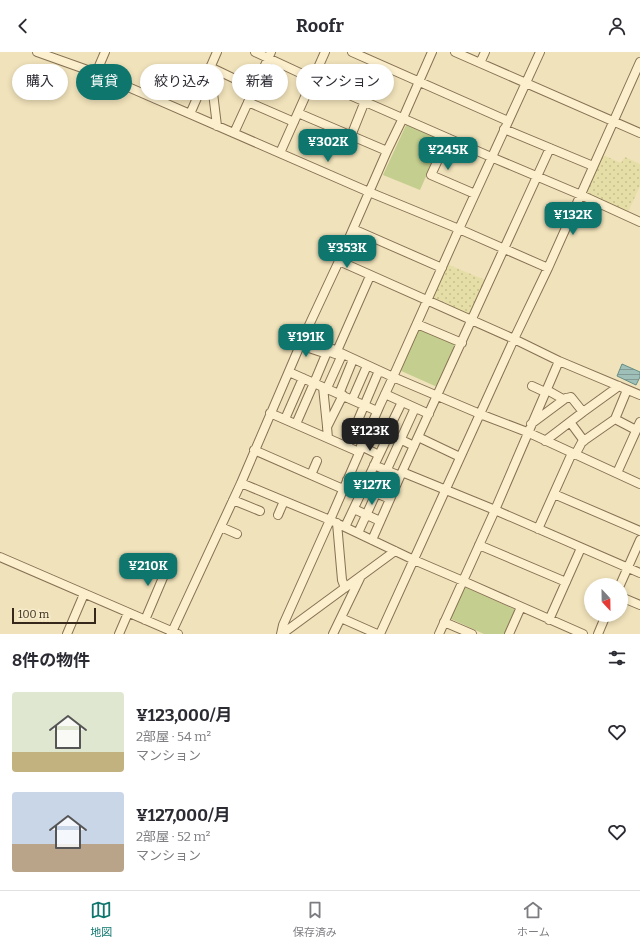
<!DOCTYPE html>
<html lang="ja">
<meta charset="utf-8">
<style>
:root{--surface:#fff;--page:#f7f7f7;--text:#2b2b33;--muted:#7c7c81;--line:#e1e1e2;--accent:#0f766e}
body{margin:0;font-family:Bitter,"Noto Sans JP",serif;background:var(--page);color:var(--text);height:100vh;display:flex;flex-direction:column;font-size:15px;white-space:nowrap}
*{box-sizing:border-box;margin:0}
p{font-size:13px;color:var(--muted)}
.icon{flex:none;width:22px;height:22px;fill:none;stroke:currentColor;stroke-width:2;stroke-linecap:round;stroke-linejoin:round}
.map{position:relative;height:582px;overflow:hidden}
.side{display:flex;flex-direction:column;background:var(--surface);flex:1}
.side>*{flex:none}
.guide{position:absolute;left:12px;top:12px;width:400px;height:36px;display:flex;gap:8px}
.needle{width:26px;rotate:158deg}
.tools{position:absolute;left:584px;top:526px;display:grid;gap:8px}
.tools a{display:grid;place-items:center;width:44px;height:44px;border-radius:50%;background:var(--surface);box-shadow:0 2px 6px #0003;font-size:20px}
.scale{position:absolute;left:12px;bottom:10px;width:84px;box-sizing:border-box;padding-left:4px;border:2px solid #35281a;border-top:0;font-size:11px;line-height:14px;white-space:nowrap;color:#35281a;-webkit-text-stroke:3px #f7ecca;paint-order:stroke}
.price{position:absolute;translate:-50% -34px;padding:0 9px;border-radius:8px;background:var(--accent);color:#fff;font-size:13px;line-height:26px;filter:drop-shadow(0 1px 2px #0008)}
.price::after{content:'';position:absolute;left:50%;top:24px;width:12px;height:9px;margin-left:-6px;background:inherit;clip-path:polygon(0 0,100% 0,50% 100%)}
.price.on{background:#222;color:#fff}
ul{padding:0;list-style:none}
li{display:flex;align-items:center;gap:12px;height:100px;padding:0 12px}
li span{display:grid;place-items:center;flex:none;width:112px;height:80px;border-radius:4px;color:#555}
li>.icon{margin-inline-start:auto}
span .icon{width:48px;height:48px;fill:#fffc;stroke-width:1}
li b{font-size:17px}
h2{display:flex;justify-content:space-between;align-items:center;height:48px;padding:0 12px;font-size:17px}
.tag{padding:0 14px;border-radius:18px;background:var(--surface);box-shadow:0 2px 6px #0003;font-size:14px;line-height:36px}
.tag.on{background:var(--accent);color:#fff}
header{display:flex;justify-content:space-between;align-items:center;height:52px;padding:0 12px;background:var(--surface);font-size:18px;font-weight:700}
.tabs{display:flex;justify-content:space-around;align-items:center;height:56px;border-top:1px solid var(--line);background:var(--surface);font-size:11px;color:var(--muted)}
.tabs a{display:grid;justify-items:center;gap:2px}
.tabs .on{color:var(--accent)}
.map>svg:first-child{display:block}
.farmland{fill:url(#farmland-dots)}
.green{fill:#c4ce8e}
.water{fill:url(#water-rules);stroke:#668e85}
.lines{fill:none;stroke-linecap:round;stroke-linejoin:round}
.minor-casing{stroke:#877154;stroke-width:10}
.minor{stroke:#fbefcd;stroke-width:8}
</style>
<header><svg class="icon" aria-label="back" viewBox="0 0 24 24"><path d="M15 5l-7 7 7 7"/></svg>Roofr<svg class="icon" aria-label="person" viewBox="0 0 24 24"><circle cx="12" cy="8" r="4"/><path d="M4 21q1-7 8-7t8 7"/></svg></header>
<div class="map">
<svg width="640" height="582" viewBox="0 0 640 582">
<defs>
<pattern id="farmland-dots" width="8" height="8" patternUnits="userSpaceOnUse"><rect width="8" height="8" fill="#e6dea7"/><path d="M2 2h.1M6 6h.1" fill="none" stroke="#c6be8f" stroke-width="1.8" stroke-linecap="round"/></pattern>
<pattern id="water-rules" width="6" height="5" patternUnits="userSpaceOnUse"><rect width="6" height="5" fill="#9fc0b8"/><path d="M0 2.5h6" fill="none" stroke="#829c95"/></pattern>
</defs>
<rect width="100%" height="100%" fill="#f0e2ba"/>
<path class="farmland" d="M603 103 621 111 625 105 640 112V134L628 160 586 140Z
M447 212 485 228 468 265 432 248Z"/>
<path class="green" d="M407 71 442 88 420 138 383 123Z
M418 274 458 291 439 333 435 334 399 318Z
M463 534 516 558 505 582H484L449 566Z"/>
<path class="water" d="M622 312 640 320V325L636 333 617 324Z"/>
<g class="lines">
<defs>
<path id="minor" d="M37 0 96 21 369 140 459 177 548 216
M255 0 313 27 491 105 581 143 640 170
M352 0 508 69
M455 0 640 81
M480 11 485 0
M210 15 254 36
M210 16 217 74
M96 21 105 0
M248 50 294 70
M298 61 387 99
M190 62 217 0
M504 77 593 114
M234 81 271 0
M351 84 365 49
M448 86 431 123 475 142
M280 101 325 0
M353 177 442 216
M339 209 514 287 559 309 640 343
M417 272 462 291
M304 284 393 325 480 362 527 380 640 432
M300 293 324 301 328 299 335 302
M337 299 370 224
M289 320 377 359
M532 334 545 340
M323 335 327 374
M327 336 341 305
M627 338 615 367 636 378
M339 342 352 310
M385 342 429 362
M352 348 366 316
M583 360 619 334
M270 361 359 400
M285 367 303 326
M570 370 584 389
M296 372 314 331 327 300
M531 372 566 346
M371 373 414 394
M387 381 402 350
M418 385 460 405
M328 386 327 375 343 343
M545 389 583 360 571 345 563 347 547 338
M347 394 378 321
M361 394 379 403
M254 398 343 437
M575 403 582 390 615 367
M374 413 400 424
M402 420 495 458 640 521
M617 421 640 370
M311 423 317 409
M347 428 363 436
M241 431 330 468 414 508 463 529 583 582
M364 436 390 447
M554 442 640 479
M233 448 260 459
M354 457 380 469
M278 463 284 449
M337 471 342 528 345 536
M221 475 237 482
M345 475 389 382
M538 477 572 401
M358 481 415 356
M372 488 402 420 550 96
M479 493 566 530
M0 505 178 582
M620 533 640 488
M621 545 640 553
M341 566 377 582
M145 568 170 509
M549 568 581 496
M444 570 472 582
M67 582 84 542
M119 582 128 561
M171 582 241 431 304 284 339 209 387 99 403 66 432 0
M281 582 283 573 330 468 380 353 393 325 459 177 540 0
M282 582 395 499
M333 582 360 526
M380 582 514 287 548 216 640 10
M439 582 495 458 559 309
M509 582 521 555
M598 582 606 563"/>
</defs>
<use href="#minor" class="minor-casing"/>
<use href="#minor" class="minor"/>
</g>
</svg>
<div class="tools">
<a><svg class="needle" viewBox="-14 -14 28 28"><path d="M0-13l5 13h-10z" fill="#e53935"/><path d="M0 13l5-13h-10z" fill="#7c7c81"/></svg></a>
</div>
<div class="scale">100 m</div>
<b class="price" style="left:328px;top:111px">¥302K</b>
<b class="price" style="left:448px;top:119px">¥245K</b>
<b class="price" style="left:573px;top:184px">¥132K</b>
<b class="price" style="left:347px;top:217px">¥353K</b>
<b class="price" style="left:306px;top:306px">¥191K</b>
<b class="price on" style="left:370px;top:400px">¥123K</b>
<b class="price" style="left:372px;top:454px">¥127K</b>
<b class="price" style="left:148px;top:535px">¥210K</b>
<div class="guide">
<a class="tag">購入</a>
<a class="tag on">賃貸</a>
<a class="tag">絞り込み</a>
<a class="tag">新着</a>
<a class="tag">マンション</a>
</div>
</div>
<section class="side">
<h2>8件の物件<svg class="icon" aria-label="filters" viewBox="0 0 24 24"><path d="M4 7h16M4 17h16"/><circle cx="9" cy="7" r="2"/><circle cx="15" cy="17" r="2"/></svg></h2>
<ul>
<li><span style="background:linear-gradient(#dfe7d0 75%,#c2b280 0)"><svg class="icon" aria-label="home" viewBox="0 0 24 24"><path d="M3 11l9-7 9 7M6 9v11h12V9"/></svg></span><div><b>¥123,000/月</b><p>2部屋 · 54 m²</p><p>マンション</p></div><svg class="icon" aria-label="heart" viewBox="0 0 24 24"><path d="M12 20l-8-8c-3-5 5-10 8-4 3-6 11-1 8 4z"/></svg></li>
<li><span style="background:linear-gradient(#c9d6e8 65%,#b9a48a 0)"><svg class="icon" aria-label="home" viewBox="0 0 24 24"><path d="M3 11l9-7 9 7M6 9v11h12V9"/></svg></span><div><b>¥127,000/月</b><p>2部屋 · 52 m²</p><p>マンション</p></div><svg class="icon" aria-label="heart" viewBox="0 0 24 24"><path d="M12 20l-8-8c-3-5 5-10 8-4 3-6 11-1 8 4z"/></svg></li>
</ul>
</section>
<nav class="tabs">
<a class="on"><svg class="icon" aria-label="map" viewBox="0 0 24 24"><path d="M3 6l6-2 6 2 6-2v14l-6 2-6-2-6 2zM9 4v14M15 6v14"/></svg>地図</a>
<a><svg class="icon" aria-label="saved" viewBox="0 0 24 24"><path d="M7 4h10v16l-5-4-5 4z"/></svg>保存済み</a>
<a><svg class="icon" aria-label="home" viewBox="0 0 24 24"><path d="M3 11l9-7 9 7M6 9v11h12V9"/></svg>ホーム</a>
</nav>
